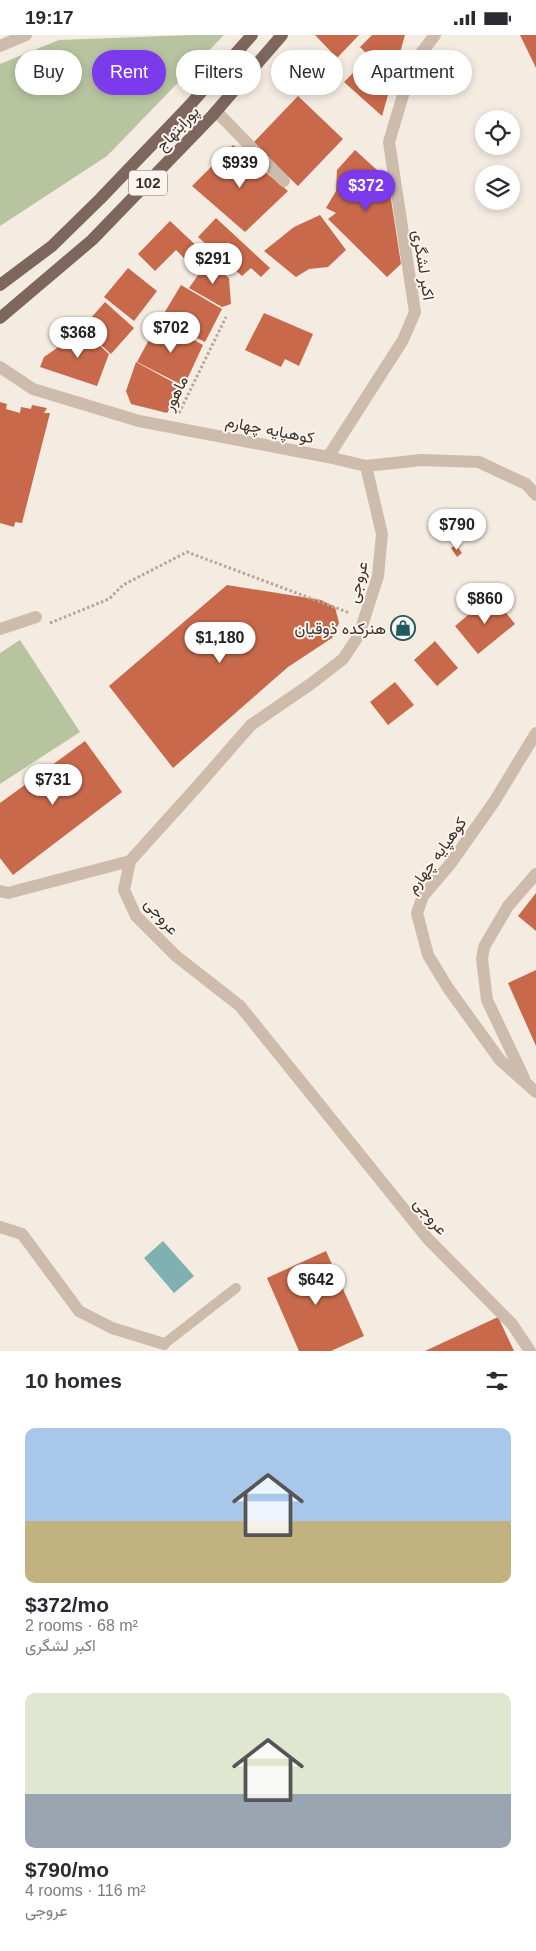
<!DOCTYPE html>
<meta charset="utf-8">
<style>
:root{--surface:#fff;--page:#f7f7f7;--text:#2b2b33;--muted:#7c7c81;--accent:#7c3aed}
body{margin:0;font-family:Arial,Vazirmatn,sans-serif;background:var(--page);color:var(--text);height:100vh;display:flex;flex-direction:column;font-size:19px;white-space:nowrap}
*{box-sizing:border-box;margin:0}
p{font-size:16px;color:var(--muted)}
.icon{flex:none;width:28px;height:28px;fill:none;stroke:currentColor;stroke-width:2;stroke-linecap:round;stroke-linejoin:round}
.map{position:relative;height:1316px;overflow:hidden}
.details{display:flex;flex-direction:column;background:var(--surface);flex:1}
.details>*{flex:none}
.top-card{position:absolute;left:15px;top:15px;width:506px;height:45px;display:flex;gap:10px}
.tools{position:absolute;left:475px;top:75px;display:grid;gap:10px}
.tools a{display:grid;place-items:center;width:45px;height:45px;border-radius:50%;background:var(--surface);box-shadow:0 2px 8px #0003;font-size:25px}
.price{position:absolute;translate:-50% -42px;padding:0 11px;border-radius:18px;background:#fff;color:#222;font-size:16px;line-height:32px;filter:drop-shadow(0 1px 2px #0008)}
.price::after{content:'';position:absolute;left:50%;top:30px;width:15px;height:11px;margin-left:-8px;background:inherit;clip-path:polygon(0 0,100% 0,50% 100%)}
.price.selected{background:var(--accent);color:#fff}
ul{padding:0;list-style:none}
li{display:grid;align-content:center;gap:10px;height:265px;padding:0 25px}
li span{display:grid;place-items:center;height:155px;border-radius:10px;color:#555}
li>.icon{margin-inline-start:auto}
span .icon{width:90px;height:90px;fill:#fffc;stroke-width:1}
li b{font-size:21px}
h2{display:flex;justify-content:space-between;align-items:center;height:60px;padding:0 25px;font-size:21px}
.tag{padding:0 18px;border-radius:22px;background:var(--surface);box-shadow:0 2px 8px #0003;font-size:18px;line-height:45px}
.tag.selected{background:var(--accent);color:#fff}
.status{display:flex;justify-content:space-between;align-items:center;height:35px;padding:0 25px;background:var(--surface);direction:ltr}
.status svg{height:14px;fill:currentColor}
.map>svg:first-child{display:block}
.green{fill:#b8c4a0}
.water{fill:#7fb0b2}
.building{fill:#c8694b}
.lines{fill:none;stroke-linecap:round;stroke-linejoin:round}
.path{stroke:#b9a596;stroke-width:3;stroke-dasharray:2.5 2.5;stroke-linecap:butt}
.lane{stroke:#cdbbac;stroke-width:10}
.street{stroke:#cdbbac;stroke-width:12}
.primary{stroke:#7d675c;stroke-width:12}
.labels{text-anchor:middle;stroke-width:4;stroke-linejoin:round;paint-order:stroke}
.shield{fill:#fbf5ee;stroke:#756b66;stroke-width:1}
.shield-label{font-size:15px;font-weight:bold;fill:#3b302b}
.street-label{font-size:16px;fill:#3b302b;stroke:#fbf5ee}
.poi-label{font-size:16px;fill:#3b302b;stroke:#fbf5ee;text-anchor:end}
</style>
<div class="status"><b>19:17</b><svg viewBox="0 0 49 12"><path d="M0 12V9h3v3zM5 12V6h3v6zM10 12V3h3v9zM15 12V0h3v12zM26 1h20v11H26zM47 4h2v5h-2z"/></svg></div>
<div class="map">
<svg width="536" height="1316" viewBox="0 0 536 1316">
<rect width="100%" height="100%" fill="#f4ebe1"/>
<path class="green" d="M191 0H224L107 121 0 191V29L59 5Z
M20 605 80 697 0 749V618Z"/>
<path class="water" d="M163 1206 194 1241 174 1258 144 1223Z"/>
<path class="building" d="M315 0H359L337 23Z
M372 0H405L382 81 344 47 368 23 387 39 360 12Z
M520 0H536V33Z
M298 61 343 104 298 151 253 108Z
M233 110 288 156 245 197 192 151Z
M355 115 388 145 401 229 387 242 328 184 336 178 326 173 336 156 337 135Z
M320 180 346 215 328 232 309 234 296 242 264 216 294 192Z
M216 183 270 233 261 242 251 233 242 241 198 202Z
M170 186 201 215 189 228 176 215 155 236 138 219Z
M208 226 229 243 231 269 222 272 189 253Z
M128 233 157 256 134 286 104 262Z
M181 250 222 274 205 307 160 285Z
M105 267 134 293 111 319 82 293Z
M264 278 313 299 299 331 285 324 281 332 245 315Z
M159 286 203 310 184 351 137 327Z
M83 295 109 319 97 351 40 332 44 322Z
M136 327 182 352 167 378 131 369 126 356Z
M0 367 7 369 6 374 20 378 21 372 31 374 32 370 47 373 44 378H50L22 488 15 487 14 492 0 488Z
M456 510 462 518 457 522 451 513Z
M227 550 321 565 335 572 339 588 332 603 288 632 173 733 109 651Z
M492 560 515 589 478 619 455 591Z
M435 606 458 633 437 651 414 625Z
M395 647 414 670 388 690 370 667Z
M85 706 122 757 13 840 0 823V768Z
M536 858V896L518 881Z
M536 935V1011L508 948Z
M326 1216 364 1301 331 1316H299L267 1243Z
M498 1282 514 1316H425Z"/>
<g class="lines">
<path class="path" d="M179 378 226 282
M50 588 109 564 123 550 187 517 350 578"/>
<path class="lane" d="M164 1309 236 1253"/>
<path class="street" d="M0 11 26 0
M216 76 284 146
M0 332 33 354 139 386 328 422 366 431 421 425 479 427 526 449 536 460
M328 422 403 305 415 277 389 107 412 30 435 0
M366 431 382 499 378 541 359 600 343 624 312 648 251 690 195 754 130 826 124 855 136 881 176 921 240 971 428 1204 512 1289 530 1316
M0 594 36 582
M536 698 494 767 451 828 423 861 417 878 428 920 448 953 500 1025 536 1057
M0 856 8 858 130 826
M524 1043 487 965 482 924 484 912 508 871 536 839
M0 1192 22 1199 79 1276 112 1293 164 1309"/>
<path class="primary" d="M0 250 52 211 100 164 189 71 252 0
M0 283 92 205 212 81 282 0"/>
</g>
<defs>
<symbol id="shop-ring" viewBox="-11 -11 22 22"><circle r="9.5" fill="#fbf5ee" stroke="#1f5a5e" stroke-width="1.5"/><path d="M-5-2.5h2.3a2.7 3.5 0 0 1 5.4 0H5L5.5 6h-11ZM-1.5-2.5h3a1.5 2.3 0 0 0-3 0Z" fill="#1f5a5e"/></symbol>
</defs>
<g fill-rule="evenodd">
<use href="#shop-ring" x="389" y="579" width="28" height="28"/>
</g>
<g class="labels">
<rect class="shield" x="129" y="135.5" width="38" height="25" rx="4"/>
<g class="shield-label">
<text x="148" y="153">102</text>
</g>
<g class="street-label">
<text transform="translate(177 93) rotate(-47)" y="6">پورابتهاج</text>
<text transform="translate(424 230) rotate(81)" y="6">اکبر لشگری</text>
<text transform="translate(175 358) rotate(-64)" y="6">ماهور</text>
<text transform="translate(270 394) rotate(11)" y="6">کوهپایه چهارم</text>
<text transform="translate(357 547) rotate(-76)" y="6">عروجی</text>
<text transform="translate(436 820) rotate(-54)" y="6">کوهپایه چهارم</text>
<text transform="translate(162 881) rotate(49)" y="6">عروجی</text>
<text transform="translate(431 1181) rotate(50)" y="6">عروجی</text>
</g>
<g class="poi-label">
<text x="386" y="599">هنرکده ذوقیان</text>
</g>
</g>
</svg>
<div class="tools">
<a><svg class="icon" aria-label="locate" viewBox="0 0 24 24"><circle cx="12" cy="12" r="6"/><path d="M12 2v4M12 18v4M2 12h4M18 12h4"/></svg></a>
<a><svg class="icon" aria-label="layers" viewBox="0 0 24 24"><path d="M12 4l9 5-9 5-9-5zM3 14l9 5 9-5"/></svg></a>
</div>
<b class="price" style="left:240px;top:154px">$939</b>
<b class="price selected" style="left:366px;top:177px">$372</b>
<b class="price" style="left:213px;top:250px">$291</b>
<b class="price" style="left:171px;top:319px">$702</b>
<b class="price" style="left:78px;top:324px">$368</b>
<b class="price" style="left:457px;top:516px">$790</b>
<b class="price" style="left:485px;top:590px">$860</b>
<b class="price" style="left:220px;top:629px">$1,180</b>
<b class="price" style="left:53px;top:771px">$731</b>
<b class="price" style="left:316px;top:1271px">$642</b>
<div class="top-card">
<a class="tag">Buy</a>
<a class="tag selected">Rent</a>
<a class="tag">Filters</a>
<a class="tag">New</a>
<a class="tag">Apartment</a>
</div>
</div>
<section class="details">
<h2>10 homes<svg class="icon" aria-label="filters" viewBox="0 0 24 24"><path d="M4 7h16M4 17h16"/><circle cx="9" cy="7" r="2"/><circle cx="15" cy="17" r="2"/></svg></h2>
<ul>
<li><span style="background:linear-gradient(#a9c7e8 60%,#c2b280 0)"><svg class="icon" aria-label="home" viewBox="0 0 24 24"><path d="M3 11l9-7 9 7M6 9v11h12V9"/></svg></span><div><b>$372/mo</b><p>2 rooms · 68 m²</p><p>اکبر لشگری</p></div></li>
<li><span style="background:linear-gradient(#dfe7d0 65%,#9aa5b1 0)"><svg class="icon" aria-label="home" viewBox="0 0 24 24"><path d="M3 11l9-7 9 7M6 9v11h12V9"/></svg></span><div><b>$790/mo</b><p>4 rooms · 116 m²</p><p>عروجی</p></div></li>
</ul>
</section>
